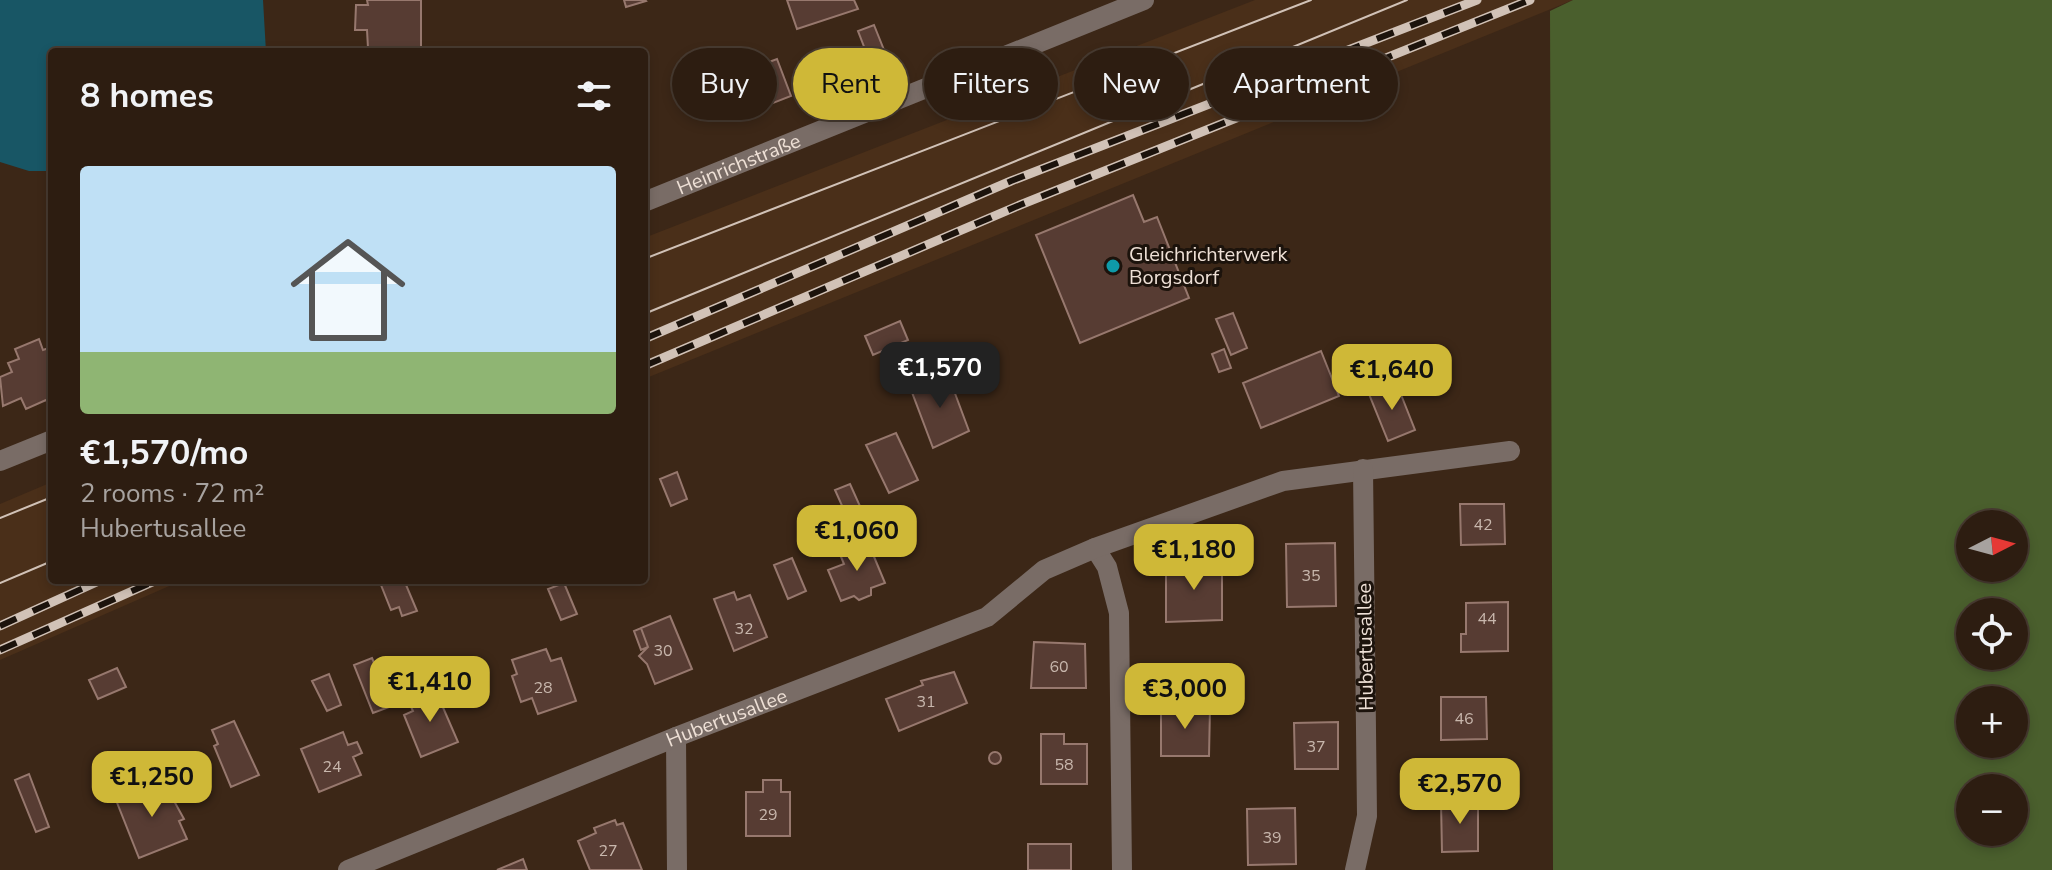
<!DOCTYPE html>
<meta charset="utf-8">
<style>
:root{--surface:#2d1d11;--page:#392a1f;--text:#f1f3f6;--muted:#a7a29f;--line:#483b31;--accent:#cfb837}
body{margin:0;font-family:"Nunito Sans",sans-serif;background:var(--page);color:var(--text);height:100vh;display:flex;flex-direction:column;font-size:30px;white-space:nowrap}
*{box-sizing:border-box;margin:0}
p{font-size:26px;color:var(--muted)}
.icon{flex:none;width:44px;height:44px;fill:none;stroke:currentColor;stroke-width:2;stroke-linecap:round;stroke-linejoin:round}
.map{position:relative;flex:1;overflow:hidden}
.side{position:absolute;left:48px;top:48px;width:600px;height:536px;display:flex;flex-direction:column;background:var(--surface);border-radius:8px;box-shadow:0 4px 12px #0003,0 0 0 2px var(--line)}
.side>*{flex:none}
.guide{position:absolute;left:672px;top:48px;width:760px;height:72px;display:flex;gap:16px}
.needle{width:52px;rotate:84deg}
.controls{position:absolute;left:1956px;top:510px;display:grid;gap:16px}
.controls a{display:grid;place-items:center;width:72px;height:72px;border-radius:50%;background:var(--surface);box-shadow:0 4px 12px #0003,0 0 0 2px var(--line);font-size:40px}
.price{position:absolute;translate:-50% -68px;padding:0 18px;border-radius:16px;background:var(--accent);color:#111;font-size:26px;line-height:52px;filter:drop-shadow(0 2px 4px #0008)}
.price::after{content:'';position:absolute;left:50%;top:48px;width:24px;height:18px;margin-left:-12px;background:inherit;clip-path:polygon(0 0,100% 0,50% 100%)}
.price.on{background:#222;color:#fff}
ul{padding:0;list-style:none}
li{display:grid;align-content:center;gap:16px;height:424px;padding:0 32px}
li span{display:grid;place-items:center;height:248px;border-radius:8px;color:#555}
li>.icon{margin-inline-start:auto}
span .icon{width:144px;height:144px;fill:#fffc;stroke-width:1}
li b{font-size:34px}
h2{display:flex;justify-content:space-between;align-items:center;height:96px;padding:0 32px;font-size:34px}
.tag{padding:0 28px;border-radius:36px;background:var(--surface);box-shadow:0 4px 12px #0003,0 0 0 2px var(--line);font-size:28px;line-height:72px}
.tag.on{background:var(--accent);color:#111}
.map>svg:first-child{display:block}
.built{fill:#4a2f19}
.green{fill:#4a5f2d;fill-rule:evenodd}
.water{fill:#185665}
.building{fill:#573c33;stroke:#97786e;stroke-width:2}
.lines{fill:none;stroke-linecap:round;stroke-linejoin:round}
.minor{stroke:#796c66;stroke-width:20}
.tram{stroke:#d1c2b7;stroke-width:2}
.rail-casing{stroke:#d1c2b7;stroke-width:9}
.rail{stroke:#1c130c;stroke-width:6;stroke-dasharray:18;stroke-linecap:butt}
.culture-dot{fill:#0f9aa8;stroke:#1c130c;stroke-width:3}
.labels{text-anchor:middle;stroke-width:6;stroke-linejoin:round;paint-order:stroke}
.number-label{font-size:16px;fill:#c8b7ad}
.street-label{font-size:20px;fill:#eee0d6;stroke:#1c130c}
.poi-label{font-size:20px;fill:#eee0d6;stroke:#1c130c;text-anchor:start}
</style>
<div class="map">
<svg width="2052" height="870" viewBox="0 0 2052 870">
<rect width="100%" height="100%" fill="#3c2717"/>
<path class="built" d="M1255 0H1573L644 379V238Z
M52 482V580H183L0 660V504Z"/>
<path class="green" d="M1573 0H2052V870H1553L1550 11ZM1970 524H2014V568H1970ZM1970 612H2014V656H1970ZM1970 700H2014V744H1970ZM1970 788H2014V832H1970Z"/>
<path class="water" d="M0 0H263L266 52H52V171H29L0 162Z"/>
<path class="building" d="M367 0H421V48H410V52L368 48 367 30H355L356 5H368Z
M624 0H645L646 1 626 7Z
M787 0H854L858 9 797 29Z
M874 25 886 55 870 62 858 31Z
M777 59 791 96 747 113 732 76Z
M1133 195 1144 222 1157 217 1189 298 1080 343 1036 235Z
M1233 313 1247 348 1231 355 1216 319Z
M900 321 908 340 873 355 865 336Z
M39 339 43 350 52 347V406L46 400 26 409 21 398 3 406 0 377 12 372 8 363 19 359 15 349Z
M1224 349 1231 368 1219 372 1212 354Z
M1321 351 1339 396 1261 428 1243 383Z
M1402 359 1408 374 1380 387 1374 370Z
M947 372 969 431 933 448 910 387Z
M1396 382 1415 430 1388 441 1369 394Z
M896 433 918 480 889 493 866 445Z
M677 472 687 499 671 506 660 479Z
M850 484 863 513 848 519 835 490Z
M1460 504H1504L1505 544 1461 545Z
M867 540 885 583 871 588V595L859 600 854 596 841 601 828 570 844 564 839 552Z
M1335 543 1336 606 1287 607 1286 544Z
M792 558 806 591 788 599 774 565Z
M1222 562V620L1166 622V566Z
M379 580H404L417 611 402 616 399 607 391 610Z
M564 583 577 614 561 620 548 589Z
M734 592 737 600 750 595 767 637 734 651 714 599Z
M1508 602V651L1461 652V634H1466V603Z
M670 616 692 669 655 684 647 664 639 656 648 647 641 628Z
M641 628 648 647 641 650 634 631Z
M1034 642 1085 644 1086 688H1031Z
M546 649 551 661 561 658 576 701 538 714 532 698 521 702 512 676 517 674 512 660Z
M372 658 392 706 373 713 354 665Z
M117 668 126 687 98 699 89 680Z
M954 672 967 703 899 731 886 699 923 685 921 681Z
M329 674 341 705 327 711 312 681Z
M435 689 458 742 421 757 404 715 413 711 408 700Z
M1441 697H1486L1487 739 1441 740Z
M1161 707H1210L1209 756H1161Z
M234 721 259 775 231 787 214 746 218 744 212 730Z
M1338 722V769H1295L1294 723Z
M343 732 348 745 357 742 362 753 353 757 361 775 319 792 301 749Z
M1041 734H1064V744H1087V784H1041Z
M989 758a6 6 0 1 1 12 0a6 6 0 1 1-12 0Z
M29 774 49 827 36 832 15 780Z
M763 780H781V792H790V836H746V792H763Z
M163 781 184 819 179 821 187 839 139 858 116 800Z
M1478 801V851L1442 852 1441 802Z
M1295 808 1296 864 1248 865 1247 809Z
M615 820 617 825 623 823 642 870H590L578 841 596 833 594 828Z
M1028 844H1071V870H1028Z
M523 859 527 870H497Z"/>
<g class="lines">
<g class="minor">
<path id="s1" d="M644 202 1144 0"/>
<path d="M0 461 52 440"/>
<path d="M1095 548 1107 567 1119 613 1122 870"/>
<path d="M676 737 677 870"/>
<path id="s2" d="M348 870 676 737 987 617 1044 570 1095 548 1283 481 1510 451"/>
<path d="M1355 870 1367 816 1363 469"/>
</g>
<path class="tram" d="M644 259 1311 0
M644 314 1407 0
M0 518 52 497
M0 583 52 561"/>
<defs>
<path id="rail" d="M644 339 1011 181 1477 0
M644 366 1020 205 1530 0
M0 626 101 580
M0 650 157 580"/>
</defs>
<use href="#rail" class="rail-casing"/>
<use href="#rail" class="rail"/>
</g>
<circle class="culture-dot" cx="1113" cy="266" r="8"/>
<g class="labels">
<g class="number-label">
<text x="1483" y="530">42</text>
<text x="1311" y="581">35</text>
<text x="1487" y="624">44</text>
<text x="744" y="634">32</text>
<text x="663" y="656">30</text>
<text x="1059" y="672">60</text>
<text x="543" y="693">28</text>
<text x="926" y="707">31</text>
<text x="1464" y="724">46</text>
<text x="1316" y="752">37</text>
<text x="1064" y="770">58</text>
<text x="332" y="772">24</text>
<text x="768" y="820">29</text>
<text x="1272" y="843">39</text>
<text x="608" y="856">27</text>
</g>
<g class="street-label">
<text dy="7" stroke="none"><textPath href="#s1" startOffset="102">Heinrichstraße</textPath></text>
<text transform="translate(1365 647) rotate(-91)" y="7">Hubertusallee</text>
<text dy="7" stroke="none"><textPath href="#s2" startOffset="408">Hubertusallee</textPath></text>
</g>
<g class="poi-label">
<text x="1129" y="261">Gleichrichterwerk<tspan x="1129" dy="23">Borgsdorf</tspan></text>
</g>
</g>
</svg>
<div class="controls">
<a><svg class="needle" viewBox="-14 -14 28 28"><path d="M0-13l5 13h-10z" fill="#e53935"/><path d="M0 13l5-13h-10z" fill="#a7a29f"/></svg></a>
<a><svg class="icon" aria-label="locate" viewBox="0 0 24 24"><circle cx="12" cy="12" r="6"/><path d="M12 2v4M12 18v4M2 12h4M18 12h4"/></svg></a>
<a>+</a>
<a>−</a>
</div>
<b class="price on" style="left:940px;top:410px">€1,570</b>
<b class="price" style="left:1392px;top:412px">€1,640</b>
<b class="price" style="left:857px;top:573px">€1,060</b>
<b class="price" style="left:1194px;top:592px">€1,180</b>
<b class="price" style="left:430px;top:724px">€1,410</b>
<b class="price" style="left:1185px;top:731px">€3,000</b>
<b class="price" style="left:152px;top:819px">€1,250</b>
<b class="price" style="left:1460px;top:826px">€2,570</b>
<div class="guide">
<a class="tag">Buy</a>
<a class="tag on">Rent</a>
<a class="tag">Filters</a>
<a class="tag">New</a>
<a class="tag">Apartment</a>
</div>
<section class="side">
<h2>8 homes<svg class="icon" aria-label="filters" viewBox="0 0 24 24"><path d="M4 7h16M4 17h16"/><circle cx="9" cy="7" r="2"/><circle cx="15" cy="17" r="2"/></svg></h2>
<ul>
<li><span style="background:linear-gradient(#bfe0f5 75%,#8fb573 0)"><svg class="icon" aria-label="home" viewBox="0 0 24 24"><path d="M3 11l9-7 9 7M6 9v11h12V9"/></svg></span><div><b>€1,570/mo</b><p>2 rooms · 72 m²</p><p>Hubertusallee</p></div></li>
</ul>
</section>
</div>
